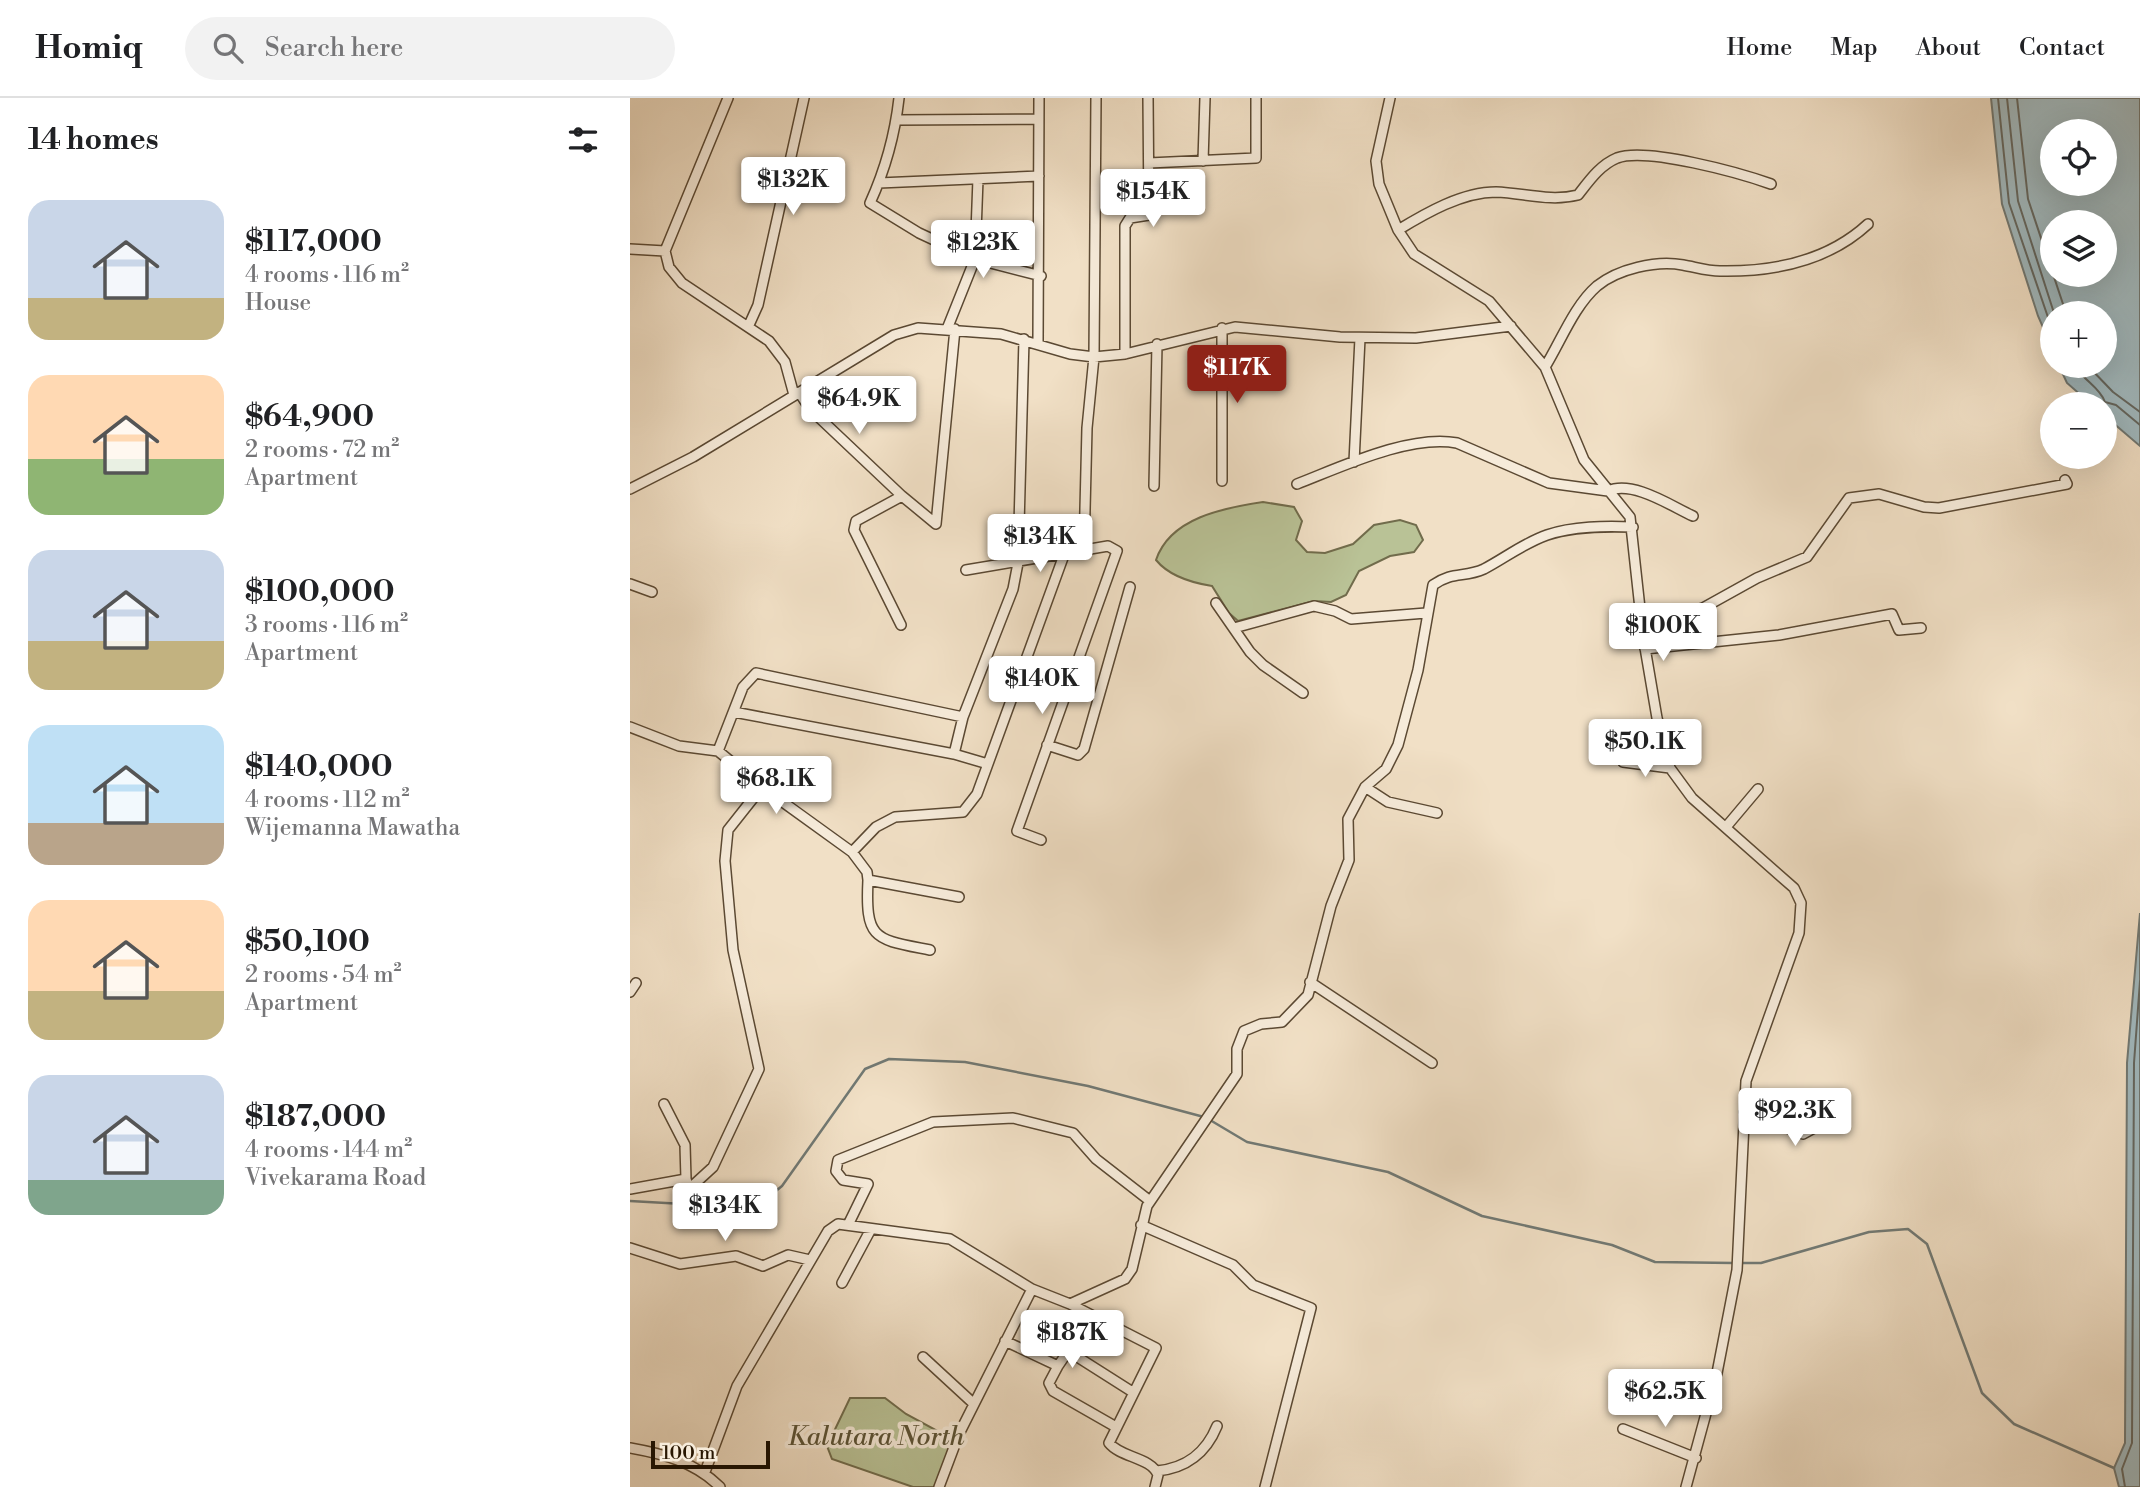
<!DOCTYPE html>
<meta charset="utf-8">
<style>
:root{--surface:#fff;--page:#f2f2f2;--text:#202124;--muted:#757577;--line:#e0e0e0;--accent:#8f2418}
body{margin:0;font-family:"Libre Bodoni",serif;background:var(--page);color:var(--text);height:100vh;display:flex;flex-direction:column;font-size:26px;white-space:nowrap}
*{box-sizing:border-box;margin:0}
p{font-size:23px;color:var(--muted)}
.icon{flex:none;width:38px;height:38px;fill:none;stroke:currentColor;stroke-width:2;stroke-linecap:round;stroke-linejoin:round}
.map{position:relative;flex:1;overflow:hidden}
.details{display:flex;flex-direction:column;background:var(--surface);width:630px}
.details>*{flex:none}
.tools{position:absolute;left:1410px;top:21px;display:grid;gap:14px}
.tools a{display:grid;place-items:center;width:77px;height:77px;border-radius:50%;background:var(--surface);box-shadow:0 7px 28px #0002;font-size:35px}
.scale{position:absolute;left:21px;bottom:18px;width:119px;box-sizing:border-box;padding-left:7px;border:4px solid #291702;border-top:0;font-size:19px;line-height:24px;white-space:nowrap;color:#291702;-webkit-text-stroke:5px #f6ebda;paint-order:stroke}
.price{position:absolute;translate:-50% -60px;padding:0 16px;border-radius:7px;background:#fff;color:#222;font-size:23px;line-height:46px;filter:drop-shadow(0 2px 4px #0008)}
.price::after{content:'';position:absolute;left:50%;top:42px;width:21px;height:16px;margin-left:-10px;background:inherit;clip-path:polygon(0 0,100% 0,50% 100%)}
.price.selected{background:var(--accent);color:#fff}
ul{padding:0;list-style:none}
li{display:flex;align-items:center;gap:21px;height:175px;padding:0 28px}
li span{display:grid;place-items:center;flex:none;width:196px;height:140px;border-radius:21px;color:#555}
li>.icon{margin-inline-start:auto}
span .icon{width:84px;height:84px;fill:#fffc;stroke-width:1}
li b{font-size:30px}
h2{display:flex;justify-content:space-between;align-items:center;height:84px;padding:0 28px;font-size:30px}
header{display:flex;align-items:center;gap:42px;box-sizing:border-box;height:98px;padding:0 35px;background:var(--surface);border-bottom:2px solid var(--line)}
header strong{font-size:33px}
nav{display:flex;gap:38px;margin-inline-start:auto;font-size:24px}
.search{width:490px;height:63px;background:var(--page);display:flex;align-items:center;gap:18px;box-sizing:border-box;padding:0 24px;border-radius:38px;color:var(--muted);font-size:26px}
main{display:flex;flex:1;min-height:0}
.map>svg:first-child{display:block}
.green{fill:#b9c296;stroke:#716c4c;stroke-width:2}
.water{fill:#a1bac0;stroke:#717974;stroke-width:2;fill-rule:evenodd}
.lines{fill:none;stroke-linecap:round;stroke-linejoin:round}
.shore{stroke:#656861;stroke-width:2}
.stream{stroke:#717974;stroke-width:2.5}
.minor-casing{stroke:#5b4933;stroke-width:12}
.minor{stroke:#f6ebda;stroke-width:9}
.labels{text-anchor:middle;stroke-width:7;stroke-linejoin:round;paint-order:stroke}
.park-label{font-size:26px;font-style:italic;fill:#5b5336;stroke:#f6ebda}
</style>
<header>
<strong>Homiq</strong>
<div class="search"><svg class="icon" aria-label="search" viewBox="0 0 24 24"><circle cx="10" cy="10" r="6"/><path d="M15 15l6 6"/></svg>Search here</div>
<nav><a>Home</a><a>Map</a><a>About</a><a>Contact</a></nav>
</header>
<main>
<section class="details">
<h2>14 homes<svg class="icon" aria-label="filters" viewBox="0 0 24 24"><path d="M4 7h16M4 17h16"/><circle cx="9" cy="7" r="2"/><circle cx="15" cy="17" r="2"/></svg></h2>
<ul>
<li><span style="background:linear-gradient(#c9d6e8 70%,#c2b280 0)"><svg class="icon" aria-label="home" viewBox="0 0 24 24"><path d="M3 11l9-7 9 7M6 9v11h12V9"/></svg></span><div><b>$117,000</b><p>4 rooms · 116 m²</p><p>House</p></div></li>
<li><span style="background:linear-gradient(#ffd9b3 60%,#8fb573 0)"><svg class="icon" aria-label="home" viewBox="0 0 24 24"><path d="M3 11l9-7 9 7M6 9v11h12V9"/></svg></span><div><b>$64,900</b><p>2 rooms · 72 m²</p><p>Apartment</p></div></li>
<li><span style="background:linear-gradient(#c9d6e8 65%,#c2b280 0)"><svg class="icon" aria-label="home" viewBox="0 0 24 24"><path d="M3 11l9-7 9 7M6 9v11h12V9"/></svg></span><div><b>$100,000</b><p>3 rooms · 116 m²</p><p>Apartment</p></div></li>
<li><span style="background:linear-gradient(#bfe0f5 70%,#b9a48a 0)"><svg class="icon" aria-label="home" viewBox="0 0 24 24"><path d="M3 11l9-7 9 7M6 9v11h12V9"/></svg></span><div><b>$140,000</b><p>4 rooms · 112 m²</p><p>Wijemanna Mawatha</p></div></li>
<li><span style="background:linear-gradient(#ffd9b3 65%,#c2b280 0)"><svg class="icon" aria-label="home" viewBox="0 0 24 24"><path d="M3 11l9-7 9 7M6 9v11h12V9"/></svg></span><div><b>$50,100</b><p>2 rooms · 54 m²</p><p>Apartment</p></div></li>
<li><span style="background:linear-gradient(#c9d6e8 75%,#7fa58c 0)"><svg class="icon" aria-label="home" viewBox="0 0 24 24"><path d="M3 11l9-7 9 7M6 9v11h12V9"/></svg></span><div><b>$187,000</b><p>4 rooms · 144 m²</p><p>Vivekarama Road</p></div></li>
</ul>
</section>
<div class="map">
<svg width="1510" height="1389" viewBox="0 0 1510 1389">
<rect width="100%" height="100%" fill="#f1e0c6"/>
<filter id="stains"><feTurbulence type="fractalNoise" baseFrequency=".00286" numOctaves="4"/><feColorMatrix values="0 0 0 0 .2 0 0 0 0 .09 0 0 0 0 .02 0 0 0 .5 -.17"/></filter>
<radialGradient id="worn" r=".72"><stop offset=".6" stop-color="#630" stop-opacity="0"/><stop offset="1" stop-color="#630" stop-opacity=".3"/></radialGradient>
<path class="green" d="M633 404 664 409 672 423 666 442 677 454 695 455 723 446 744 427 770 422 786 427 793 442 784 454 760 458 729 473 716 497 701 504 684 503 608 523 599 515 582 488C563 485 539 478 526 462 540 420 593 410 633 404Z
M220 1300H255L276 1316 324 1342 305 1389H283L202 1361 197 1348Z"/>
<path class="water" d="M1361 0H1510V348L1475 318V306H1461L1437 285 1429 268H1475V215H1423V252L1408 218 1372 106ZM1423 33H1475V86H1423ZM1423 124H1475V177H1423Z
M1510 815V1389H1489L1484 1370 1495 1345 1497 965Z"/>
<g class="lines">
<path class="shore" d="M1368 0 1379 105 1423 234
M1377 0 1388 103 1424 215
M1387 0 1398 101 1436 215
M1446 268C1453 283 1469 288 1475 304L1486 307 1510 327
M1458 268 1483 294 1510 314
M1495 1389 1492 1371 1502 1345 1504 965 1510 883"/>
<path class="stream" d="M580 1022 617 1044 758 1074 852 1118 982 1147 1025 1164 1104 1165
M0 1103 125 1110 152 1088 235 971 259 961 335 964 458 988 574 1019
M1111 1165H1131L1239 1134 1278 1131 1297 1146 1352 1295 1384 1326 1484 1370"/>
<defs>
<path id="minor" d="M98 0 35 153 39 169 52 185 139 243 155 264 164 297
M269 0C265 36 255 72 240 105L289 135 345 161 348 81
M760 0 746 63 749 86 768 132 784 156 859 203 915 269 954 362 1000 419 1013 538 1027 620 1040 670 1062 700 1164 790 1171 805 1169 835 1116 983 1107 1172 1087 1275 1056 1389
M267 22 409 21
M573 63 575 0
M519 65 626 60V0
M249 85 409 78
M768 132C796 115 832 94 866 94 894 95 920 104 948 97 959 83 970 67 987 60 1017 49 1110 75 1141 86
M0 151 35 153
M119 227 128 207 174 0
M592 230V383
M317 231 345 161 411 178
M408 246 409 0
M495 256V128L500 120 519 117 518 0
M915 269C931 243 944 208 967 188 988 171 1026 162 1053 167 1065 169 1077 173 1090 173 1144 174 1198 163 1238 126
M169 294 180 311 272 398
M724 364 730 240
M667 386C711 369 780 336 827 345L919 385 978 393C1003 382 1041 408 1063 418
M524 388 527 246
M0 391 63 359 264 237 288 230 371 236 440 256 464 259 495 256 605 229 710 239 786 240 881 228
M454 452 457 330 464 259 466 0
M336 472 478 448 487 453 387 733 411 742
M0 486 22 494
M586 505 620 554 633 567 673 595
M271 527 224 432 226 423 272 398 306 426 325 231
M604 530 684 508 705 513 721 521 796 515
M1014 541 1030 523 1073 510 1127 480 1177 459 1219 400 1249 396 1294 409 1309 410 1437 386 1435 382
M1015 551 1149 537 1262 516 1269 532 1291 530
M104 614 324 656 333 619
M0 629 49 648 88 653
M417 647 448 657 454 651 500 489
M324 656 358 666
M993 664 1040 670
M132 689 88 653 113 589 126 575 333 619 383 491 388 465 394 241
M735 689 758 704 807 715
M1096 729 1128 691
M222 754 237 774 238 782
M300 852C245 841 235 843 238 782L329 799
M680 884 802 965
M0 894 6 885
M34 1006 55 1047 56 1081
M1114 1014 1173 1036 1186 1029 1199 1010
M0 1091 56 1081 59 1091 83 1069 129 971 103 852 95 763 98 732 132 689 222 754 246 729 265 719 333 714 347 696 434 457
M218 1127 238 1086 213 1082 206 1073 208 1062 303 1024 383 1020 443 1035 466 1061 520 1103
M511 1127 603 1167 623 1187 681 1210 635 1389
M0 1150 50 1166 106 1158 133 1168 158 1157 180 1162
M212 1185 241 1131
M440 1206 526 1250 479 1345C491 1360 521 1359 528 1377L525 1389
M375 1243 428 1268 419 1285 423 1293 486 1329
M438 1253 501 1293
M293 1259 344 1306
M428 1268 462 1218
M993 1331 1066 1360
M0 1350C34 1356 65 1364 90 1389
M527 1373C557 1370 576 1355 587 1328
M75 1374 107 1288 198 1133 208 1126 320 1141 402 1191
M309 1389 329 1336 402 1191 440 1206 495 1181 502 1171 517 1108 607 976V951L614 933 631 926 652 924 678 897 701 808 719 762 718 721 735 689 756 671 768 647 788 572 803 487C823 473 834 480 854 471 875 460 894 445 917 437 943 428 975 428 1003 429"/>
</defs>
<use href="#minor" class="minor-casing"/>
<use href="#minor" class="minor"/>
</g>
<g class="labels">
<g class="park-label">
<text x="246" y="1347">Kalutara North</text>
</g>
</g>
<rect width="100%" height="100%" filter="url(#stains)"/>
<rect width="100%" height="100%" fill="url(#worn)"/>
</svg>
<div class="tools">
<a><svg class="icon" aria-label="locate" viewBox="0 0 24 24"><circle cx="12" cy="12" r="6"/><path d="M12 2v4M12 18v4M2 12h4M18 12h4"/></svg></a>
<a><svg class="icon" aria-label="layers" viewBox="0 0 24 24"><path d="M12 4l9 5-9 5-9-5zM3 14l9 5 9-5"/></svg></a>
<a>+</a>
<a>−</a>
</div>
<div class="scale">100 m</div>
<b class="price" style="left:163px;top:119px">$132K</b>
<b class="price" style="left:523px;top:131px">$154K</b>
<b class="price" style="left:353px;top:182px">$123K</b>
<b class="price selected" style="left:607px;top:307px">$117K</b>
<b class="price" style="left:229px;top:338px">$64.9K</b>
<b class="price" style="left:410px;top:476px">$134K</b>
<b class="price" style="left:1033px;top:565px">$100K</b>
<b class="price" style="left:412px;top:618px">$140K</b>
<b class="price" style="left:1015px;top:681px">$50.1K</b>
<b class="price" style="left:146px;top:718px">$68.1K</b>
<b class="price" style="left:1165px;top:1050px">$92.3K</b>
<b class="price" style="left:95px;top:1145px">$134K</b>
<b class="price" style="left:442px;top:1272px">$187K</b>
<b class="price" style="left:1035px;top:1331px">$62.5K</b>
</div>
</main>
